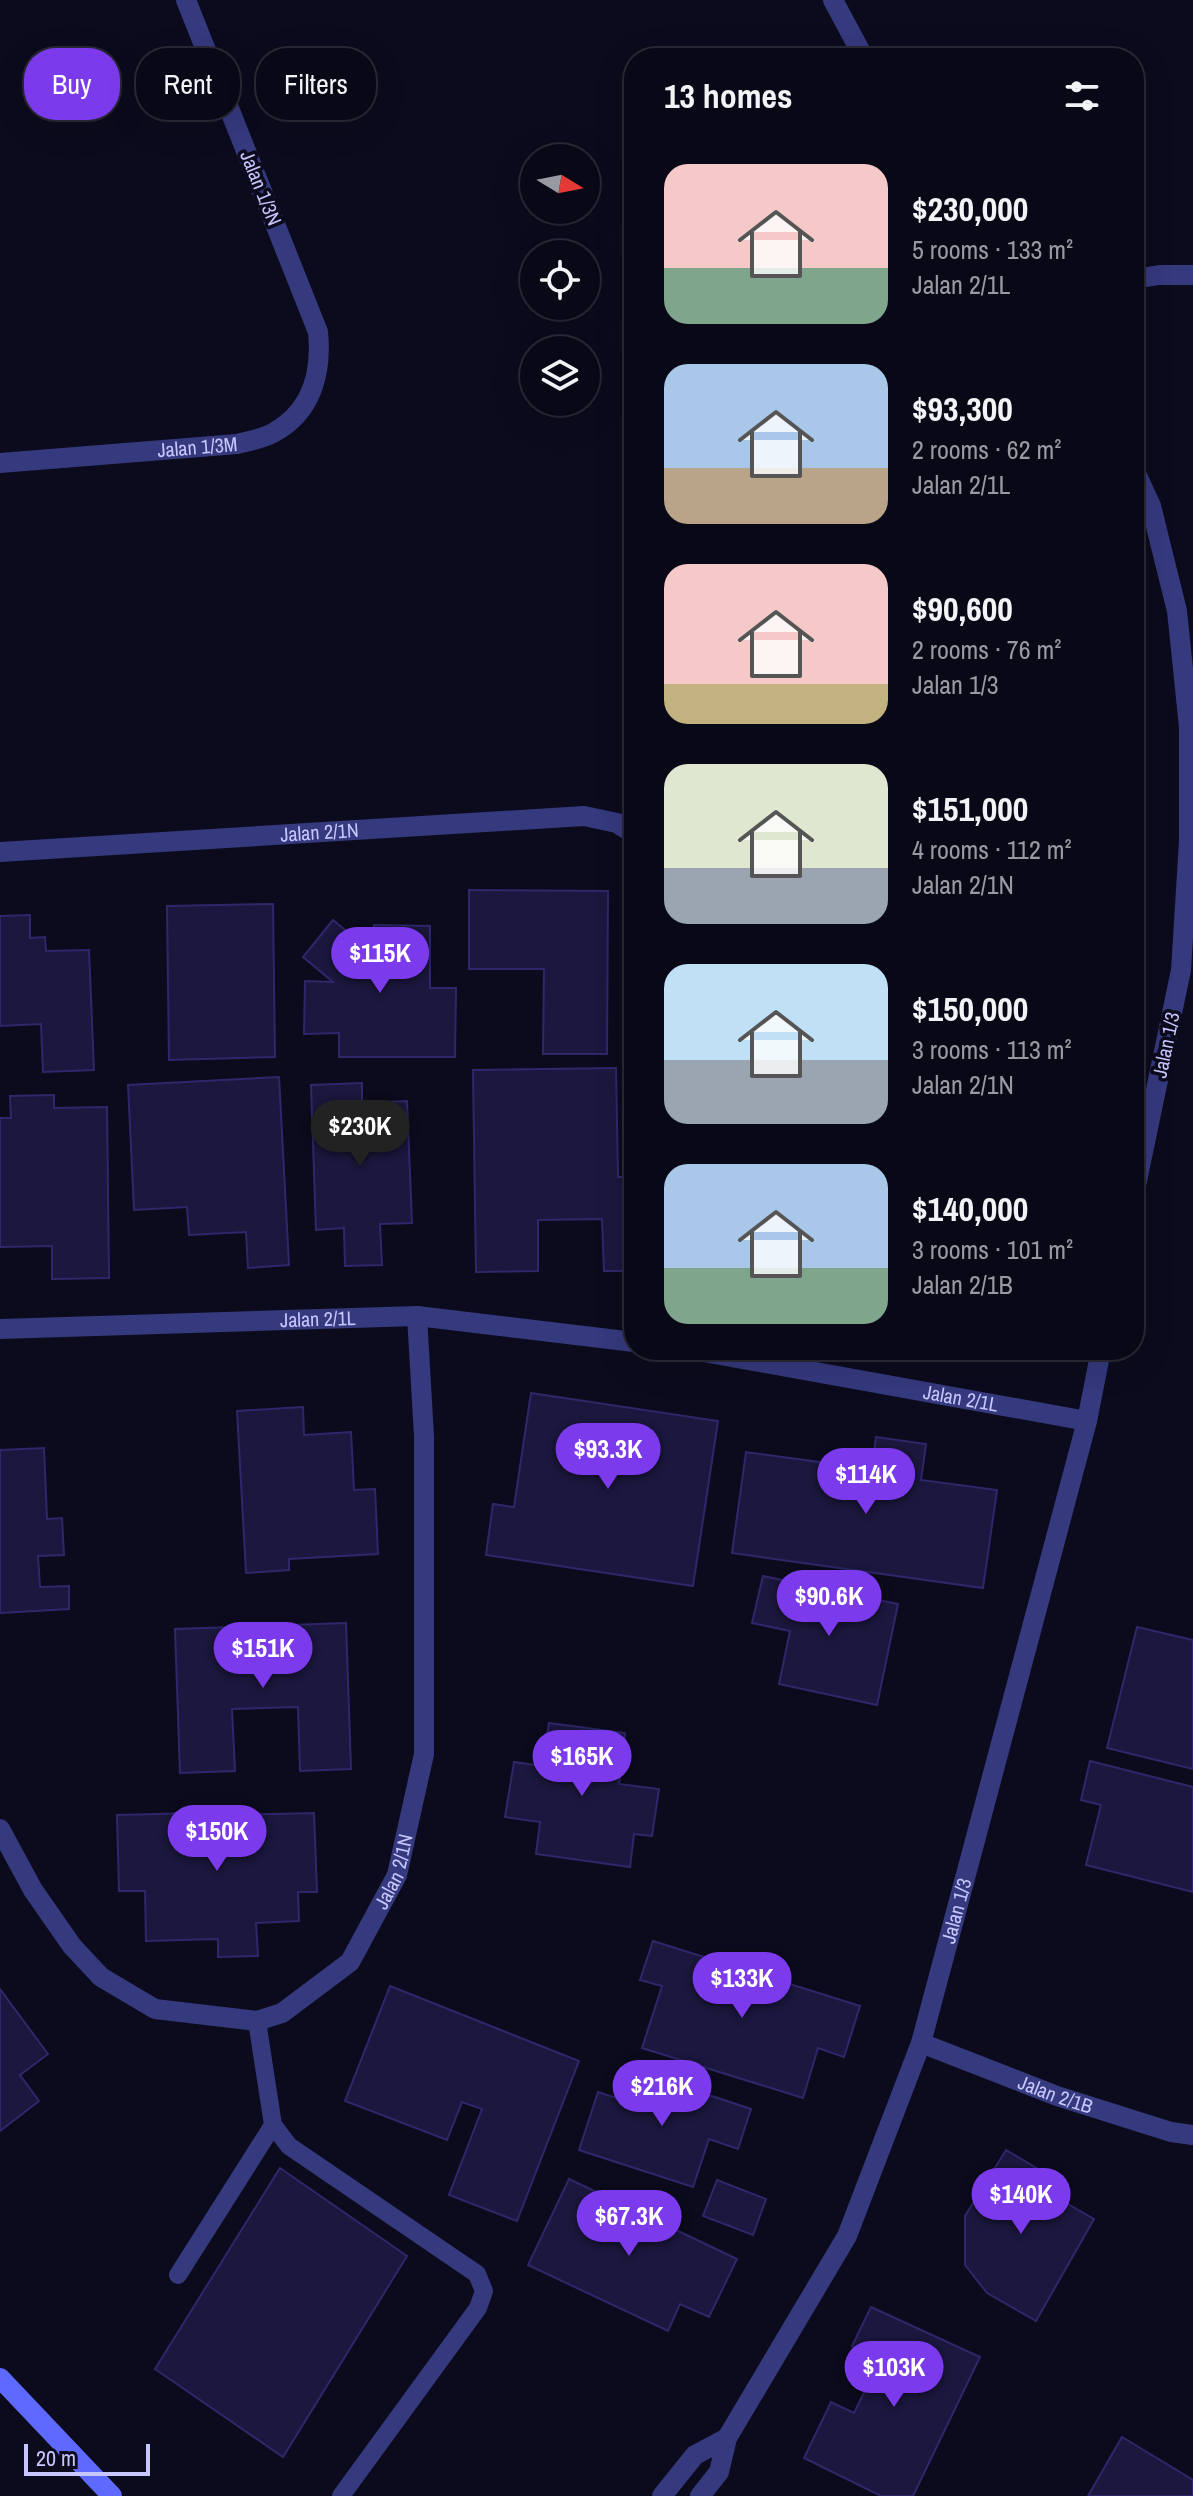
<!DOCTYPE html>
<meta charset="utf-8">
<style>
:root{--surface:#090816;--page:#12111f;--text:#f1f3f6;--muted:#999aa1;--line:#292935;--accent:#7c3aed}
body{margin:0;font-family:"Archivo Narrow",sans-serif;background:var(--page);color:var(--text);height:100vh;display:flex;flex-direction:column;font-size:30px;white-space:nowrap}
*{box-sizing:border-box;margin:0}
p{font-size:26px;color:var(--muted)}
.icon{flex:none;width:44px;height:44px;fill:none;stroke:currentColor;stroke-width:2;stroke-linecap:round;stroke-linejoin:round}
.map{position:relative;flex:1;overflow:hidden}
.drawer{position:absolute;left:624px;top:48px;width:520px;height:1312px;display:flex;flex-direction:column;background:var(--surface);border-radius:32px;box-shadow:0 8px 32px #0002,0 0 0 2px var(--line)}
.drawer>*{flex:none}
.banner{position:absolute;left:24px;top:48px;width:480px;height:72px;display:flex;gap:16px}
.needle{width:52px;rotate:100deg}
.controls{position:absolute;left:520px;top:144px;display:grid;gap:16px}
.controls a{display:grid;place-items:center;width:80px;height:80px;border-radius:50%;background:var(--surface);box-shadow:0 8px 32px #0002,0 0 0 2px var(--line);font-size:40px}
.scale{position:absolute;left:24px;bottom:20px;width:126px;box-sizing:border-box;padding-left:8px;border:4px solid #c7c7ff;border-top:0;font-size:22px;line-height:28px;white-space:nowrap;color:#c7c7ff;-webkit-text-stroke:6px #0c0b1d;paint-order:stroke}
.price{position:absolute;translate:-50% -68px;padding:0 18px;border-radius:28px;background:var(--accent);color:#fff;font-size:26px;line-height:52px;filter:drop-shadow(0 2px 4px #0008)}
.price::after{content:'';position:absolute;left:50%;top:48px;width:24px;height:18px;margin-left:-12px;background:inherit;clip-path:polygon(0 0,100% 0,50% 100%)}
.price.selected{background:#222;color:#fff}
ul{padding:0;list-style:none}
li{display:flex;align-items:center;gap:24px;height:200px;padding:0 40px}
li span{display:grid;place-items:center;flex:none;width:224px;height:160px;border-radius:24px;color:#555}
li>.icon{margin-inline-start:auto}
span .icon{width:96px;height:96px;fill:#fffc;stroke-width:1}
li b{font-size:34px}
h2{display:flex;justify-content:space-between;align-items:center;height:96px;padding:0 40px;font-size:34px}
.tag{padding:0 28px;border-radius:32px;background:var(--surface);box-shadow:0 8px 32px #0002,0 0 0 2px var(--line);font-size:28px;line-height:72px}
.tag.selected{background:var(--accent);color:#fff}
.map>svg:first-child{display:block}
.building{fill:#1b173e;stroke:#2e286b;stroke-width:2}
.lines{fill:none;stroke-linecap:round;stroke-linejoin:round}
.lane{stroke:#35397d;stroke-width:18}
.street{stroke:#35397d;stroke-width:20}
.secondary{stroke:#5e6aff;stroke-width:20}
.labels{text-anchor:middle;stroke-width:7;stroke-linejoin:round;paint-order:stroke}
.street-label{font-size:20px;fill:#c7c7ff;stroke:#0c0b1d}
</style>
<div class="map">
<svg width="1193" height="2496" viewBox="0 0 1193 2496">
<rect width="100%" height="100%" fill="#0c0b1d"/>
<path class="building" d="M469 890 608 891 607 1054H543L544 969H469Z
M273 904 275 1057 169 1060 167 906Z
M30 915V938L45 937 46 951 89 950 94 1070 43 1072 41 1024 0 1026V916Z
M333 920 374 954V925L430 926V988H456L455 1057H339V1033L304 1034 305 981 333 982 303 957Z
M616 1068 618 1177H634V1271H604L602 1219 538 1220V1271L476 1272 473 1070Z
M279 1077 289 1265 248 1268 246 1232 189 1235 187 1207 134 1210 128 1085Z
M362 1083V1103L407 1101 412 1223 380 1224 382 1265 345 1266 344 1228 316 1230 311 1085Z
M54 1095V1108L107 1107 109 1278 52 1279V1246L0 1247V1118H11L10 1096Z
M531 1393 718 1421 693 1586 486 1555 493 1504 514 1507Z
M303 1407 304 1435 351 1432 354 1490 375 1489 378 1554 289 1559V1570L246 1573 237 1411Z
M876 1437 926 1444 921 1480 997 1490 983 1588 732 1553 746 1452 872 1469Z
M44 1448 47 1519 62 1518 64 1555 38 1556 40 1587 69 1586V1609L0 1613V1450Z
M763 1576 898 1604 877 1705 779 1684 790 1631 752 1623Z
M346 1623 351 1769 300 1771 298 1707 232 1709 235 1771 180 1773 175 1629Z
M1137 1627 1193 1640V1769L1107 1748Z
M549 1723 625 1733 619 1784 659 1789 652 1836 634 1834 630 1867 536 1854 540 1822 505 1817 514 1762 542 1766Z
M1090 1761 1193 1787V1892L1086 1865 1101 1805 1081 1800Z
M235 1812 236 1815 314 1813 317 1892H298L299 1921 256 1923 258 1956 218 1957V1939L146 1941 145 1891H119L117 1815Z
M653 1941 860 2006 844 2057 818 2048 803 2098 642 2048 662 1986 640 1980Z
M390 1986 579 2061 517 2221 449 2195 482 2109 462 2102 447 2140 345 2101Z
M0 1989 48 2054 20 2075 39 2101 0 2131Z
M636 2071 751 2109 738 2149 709 2139 693 2187 579 2150 598 2092 626 2101Z
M1006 2150 1050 2176 1042 2189 1094 2219 1036 2321 987 2293 965 2265V2216Z
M280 2168 407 2256 283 2457 155 2369Z
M569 2179 737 2259 709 2317 680 2304 668 2331 528 2265Z
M717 2180 766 2199 753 2235 703 2216Z
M871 2307 980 2357 913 2496H881L804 2458 831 2402 854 2413 880 2360 852 2346Z
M1122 2437 1193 2480V2496H1088Z"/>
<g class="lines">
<path class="lane" d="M257 2021 273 2125 289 2146 477 2274 484 2291 478 2308 341 2496
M178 2275 273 2125"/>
<g class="street">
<path d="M833 0 864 58"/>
<path d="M1134 279 1159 275H1193"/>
<path id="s1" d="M0 463 237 444C248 441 262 439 273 433 312 412 322 373 318 332L186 0"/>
<path d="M1134 469 1151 506 1177 611 1189 727V841L1181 970 1134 1195"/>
<path id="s2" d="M0 852 584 816 617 823 634 834"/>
<path id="s3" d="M0 1329 417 1316 634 1342"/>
<path id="s4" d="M693 1350 1087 1421"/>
<path id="s5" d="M0 1829 33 1890 72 1946 101 1977 155 2009 257 2021 282 2013 350 1962 397 1875 424 1754V1436L417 1316"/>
<path id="s6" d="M921 2043 1057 2096 1171 2132 1193 2135"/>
<path d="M662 2496 695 2455 727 2438"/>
<path id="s7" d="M700 2496 719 2472 727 2438 847 2236 921 2043 1087 1421 1101 1350"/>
</g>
<path class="secondary" d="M0 2378 112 2496"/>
</g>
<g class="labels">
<g class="street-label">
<text transform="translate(261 188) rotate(68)" y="7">Jalan 1/3N</text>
<text dy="7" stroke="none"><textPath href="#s1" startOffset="198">Jalan 1/3M</textPath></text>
<text dy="7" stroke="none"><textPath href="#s2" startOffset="320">Jalan 2/1N</textPath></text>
<text transform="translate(1166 1045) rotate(-78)" y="7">Jalan 1/3</text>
<text dy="7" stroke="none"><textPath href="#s3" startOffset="318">Jalan 2/1L</textPath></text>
<text dy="7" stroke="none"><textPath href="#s4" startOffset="272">Jalan 2/1L</textPath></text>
<text dy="7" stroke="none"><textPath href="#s5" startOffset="558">Jalan 2/1N</textPath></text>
<text dy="7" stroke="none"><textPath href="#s7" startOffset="644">Jalan 1/3</textPath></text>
<text dy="7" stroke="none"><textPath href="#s6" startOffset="144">Jalan 2/1B</textPath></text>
</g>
</g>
</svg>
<div class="controls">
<a><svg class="needle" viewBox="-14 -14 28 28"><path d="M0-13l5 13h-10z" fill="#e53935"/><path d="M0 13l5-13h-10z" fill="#999aa1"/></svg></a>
<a><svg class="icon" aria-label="locate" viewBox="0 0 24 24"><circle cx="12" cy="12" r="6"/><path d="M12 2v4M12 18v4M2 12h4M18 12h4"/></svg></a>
<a><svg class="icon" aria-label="layers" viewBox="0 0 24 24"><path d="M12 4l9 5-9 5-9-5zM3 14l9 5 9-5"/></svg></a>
</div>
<div class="scale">20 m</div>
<b class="price" style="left:380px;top:995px">$115K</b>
<b class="price selected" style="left:360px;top:1168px">$230K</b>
<b class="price" style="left:608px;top:1491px">$93.3K</b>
<b class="price" style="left:866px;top:1516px">$114K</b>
<b class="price" style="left:829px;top:1638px">$90.6K</b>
<b class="price" style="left:263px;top:1690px">$151K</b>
<b class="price" style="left:582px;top:1798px">$165K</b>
<b class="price" style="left:217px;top:1873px">$150K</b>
<b class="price" style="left:742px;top:2020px">$133K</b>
<b class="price" style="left:662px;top:2128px">$216K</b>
<b class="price" style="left:1021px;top:2236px">$140K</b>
<b class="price" style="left:629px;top:2258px">$67.3K</b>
<b class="price" style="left:894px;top:2409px">$103K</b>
<div class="banner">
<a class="tag selected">Buy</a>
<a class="tag">Rent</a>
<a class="tag">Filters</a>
</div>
<section class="drawer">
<h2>13 homes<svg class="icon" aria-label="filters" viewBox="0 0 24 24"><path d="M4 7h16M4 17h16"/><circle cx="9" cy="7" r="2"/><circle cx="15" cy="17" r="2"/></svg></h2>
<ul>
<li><span style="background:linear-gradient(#f6c9c9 65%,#7fa58c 0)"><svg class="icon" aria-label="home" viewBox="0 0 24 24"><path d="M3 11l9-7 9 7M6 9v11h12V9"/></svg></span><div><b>$230,000</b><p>5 rooms · 133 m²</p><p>Jalan 2/1L</p></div></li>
<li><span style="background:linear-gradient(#a9c7e8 65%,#b9a48a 0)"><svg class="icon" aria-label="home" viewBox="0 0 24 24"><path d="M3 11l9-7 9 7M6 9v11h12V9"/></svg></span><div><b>$93,300</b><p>2 rooms · 62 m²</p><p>Jalan 2/1L</p></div></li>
<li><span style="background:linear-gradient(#f6c9c9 75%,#c2b280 0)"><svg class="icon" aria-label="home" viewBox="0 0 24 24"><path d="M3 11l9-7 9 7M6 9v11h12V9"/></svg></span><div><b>$90,600</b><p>2 rooms · 76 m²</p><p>Jalan 1/3</p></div></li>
<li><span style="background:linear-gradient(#dfe7d0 65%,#9aa5b1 0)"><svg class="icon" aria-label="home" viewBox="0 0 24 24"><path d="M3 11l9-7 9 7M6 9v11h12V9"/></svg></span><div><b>$151,000</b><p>4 rooms · 112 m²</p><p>Jalan 2/1N</p></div></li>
<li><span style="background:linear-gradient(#bfe0f5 60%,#9aa5b1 0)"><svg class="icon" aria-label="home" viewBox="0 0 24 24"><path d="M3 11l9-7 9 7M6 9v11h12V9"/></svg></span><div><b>$150,000</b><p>3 rooms · 113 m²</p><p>Jalan 2/1N</p></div></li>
<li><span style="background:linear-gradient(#a9c7e8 65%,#7fa58c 0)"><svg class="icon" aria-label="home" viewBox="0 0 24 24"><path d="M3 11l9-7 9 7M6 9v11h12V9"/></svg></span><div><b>$140,000</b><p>3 rooms · 101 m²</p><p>Jalan 2/1B</p></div></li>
</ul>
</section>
</div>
